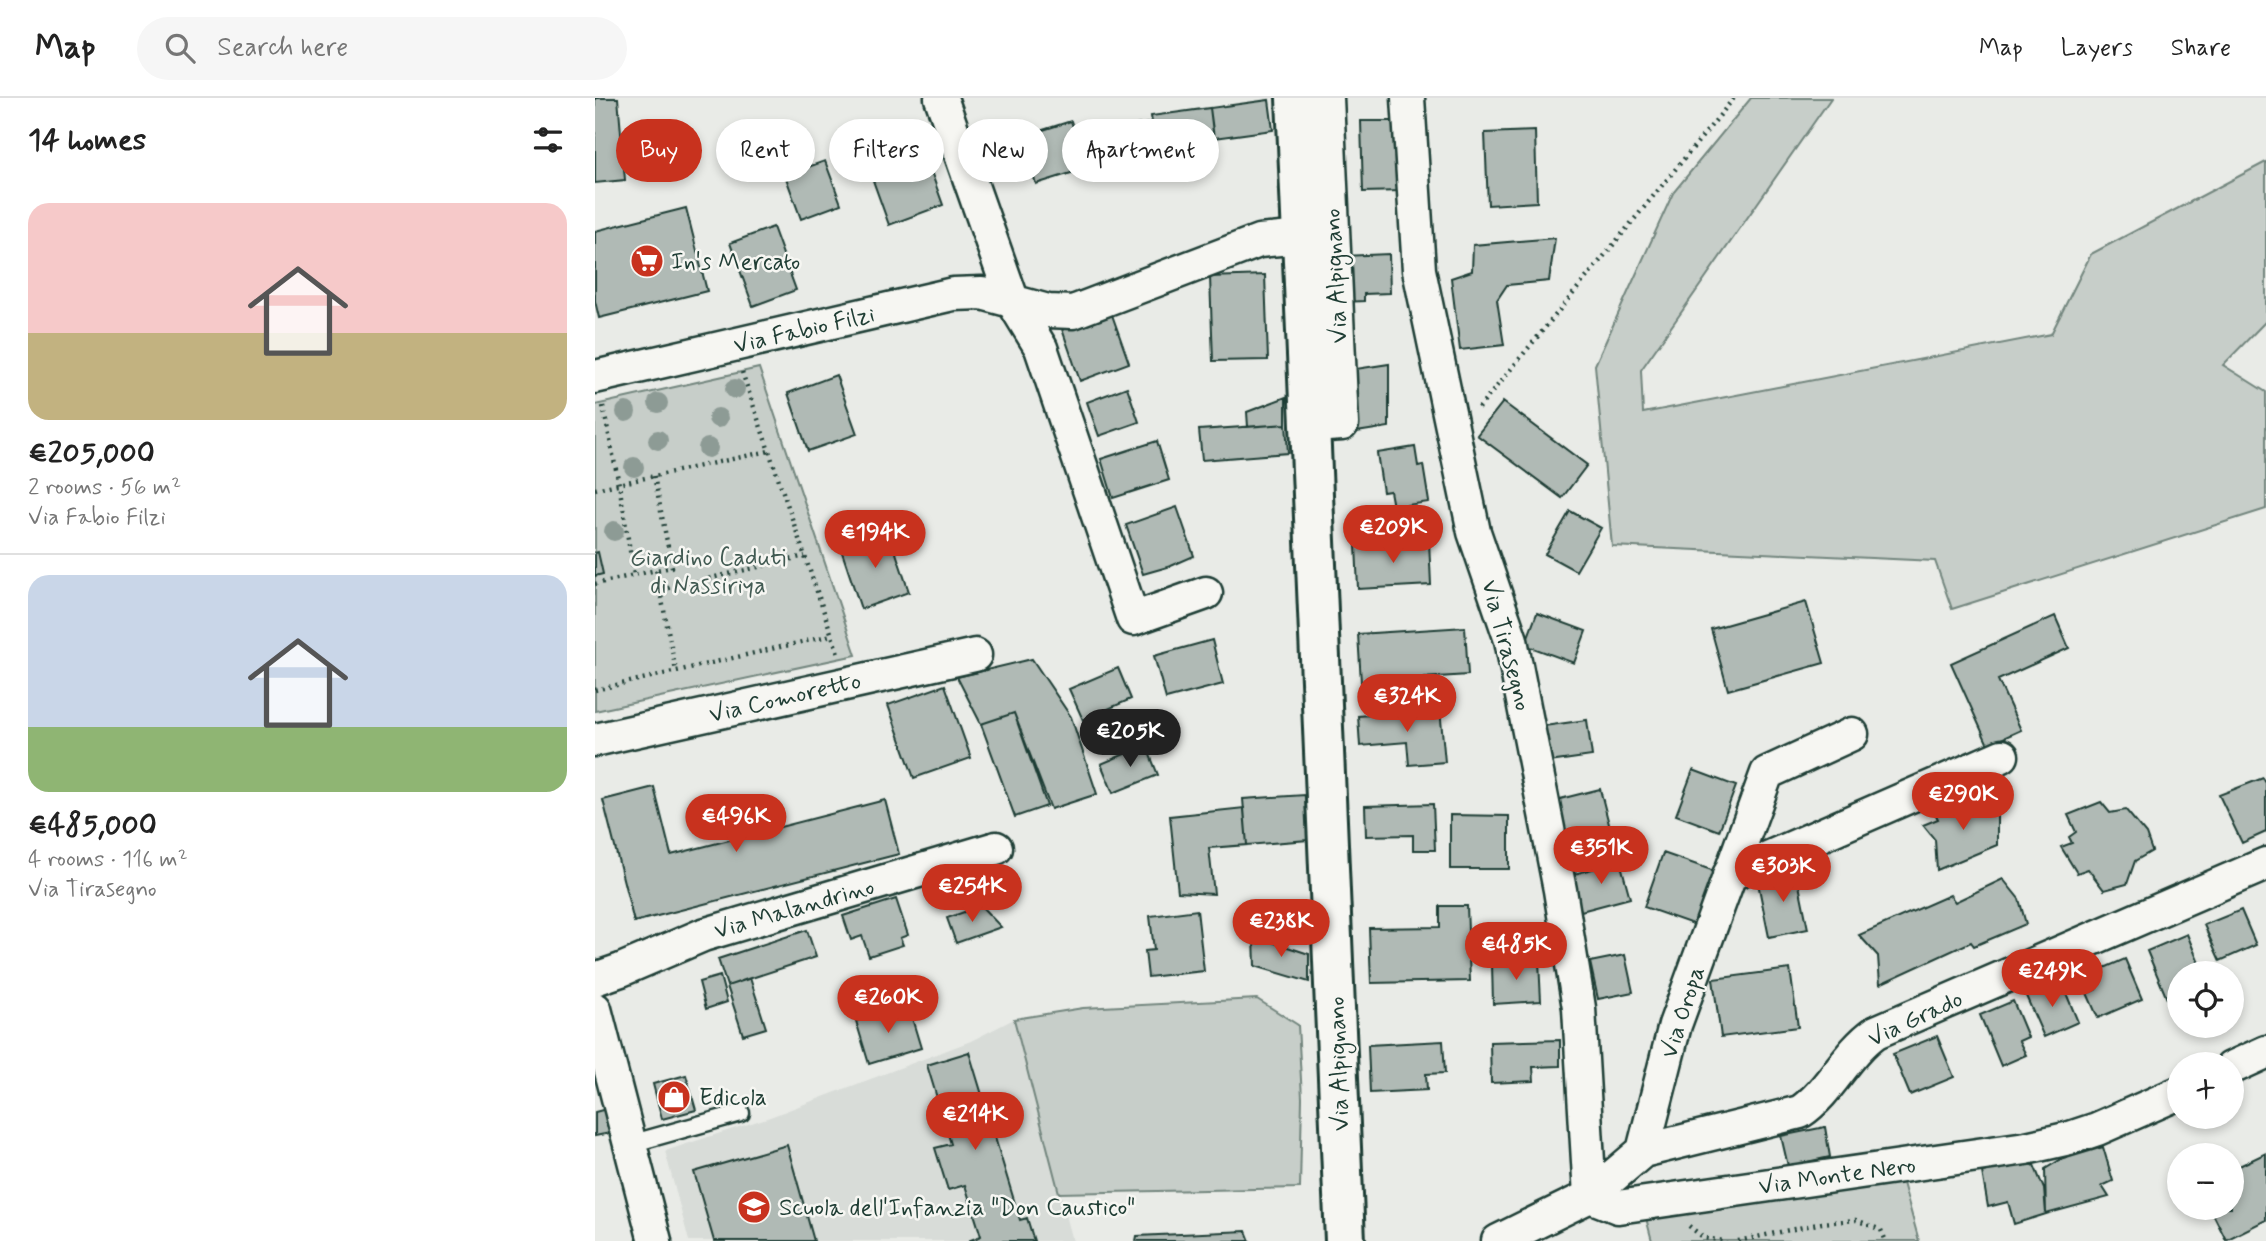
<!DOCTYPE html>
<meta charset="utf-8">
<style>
:root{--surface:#fff;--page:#f6f6f6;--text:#222;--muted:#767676;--line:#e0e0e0;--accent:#c8321e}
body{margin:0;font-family:Mynerve,sans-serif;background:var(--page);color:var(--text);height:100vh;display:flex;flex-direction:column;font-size:26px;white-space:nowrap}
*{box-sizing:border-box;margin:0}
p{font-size:23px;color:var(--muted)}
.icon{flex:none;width:38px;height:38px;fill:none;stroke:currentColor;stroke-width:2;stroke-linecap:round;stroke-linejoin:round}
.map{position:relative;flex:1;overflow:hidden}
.drawer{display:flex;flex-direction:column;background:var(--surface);width:595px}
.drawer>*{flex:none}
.banner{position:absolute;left:21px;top:21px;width:665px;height:63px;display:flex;gap:14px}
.fabs{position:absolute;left:1572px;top:863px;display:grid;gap:14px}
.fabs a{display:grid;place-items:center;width:77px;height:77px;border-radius:50%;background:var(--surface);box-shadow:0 4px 10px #0003;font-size:35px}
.price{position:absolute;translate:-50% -60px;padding:0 16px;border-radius:24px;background:var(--accent);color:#fff;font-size:23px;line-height:46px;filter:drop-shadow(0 2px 4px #0008)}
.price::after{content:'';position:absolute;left:50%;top:42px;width:21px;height:16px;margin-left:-10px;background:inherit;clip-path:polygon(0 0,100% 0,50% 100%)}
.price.current{background:#222;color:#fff}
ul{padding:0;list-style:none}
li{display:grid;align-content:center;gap:14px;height:371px;padding:0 28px}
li+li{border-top:2px solid var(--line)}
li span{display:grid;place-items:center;height:217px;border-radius:21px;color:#555}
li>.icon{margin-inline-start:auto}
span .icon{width:126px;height:126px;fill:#fffc;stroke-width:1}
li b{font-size:30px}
h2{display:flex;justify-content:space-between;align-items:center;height:84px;padding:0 28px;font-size:30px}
.tag{padding:0 24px;border-radius:32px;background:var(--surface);box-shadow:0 4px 10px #0003;font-size:24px;line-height:63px}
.tag.current{background:var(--accent);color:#fff}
header{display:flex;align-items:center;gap:42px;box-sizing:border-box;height:98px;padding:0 35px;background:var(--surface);border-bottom:2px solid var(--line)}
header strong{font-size:33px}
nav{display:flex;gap:38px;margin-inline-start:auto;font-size:24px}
.search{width:490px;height:63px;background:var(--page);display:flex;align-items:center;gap:18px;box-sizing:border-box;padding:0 24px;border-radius:38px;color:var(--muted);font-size:26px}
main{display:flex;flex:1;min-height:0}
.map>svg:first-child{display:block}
.built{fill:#d8dcd8}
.green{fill:#c7cec9;stroke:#73867e;stroke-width:2}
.building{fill:#b0bab5;stroke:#1f3d34;stroke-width:2}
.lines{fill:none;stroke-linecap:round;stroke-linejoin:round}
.lane-casing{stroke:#1f3d34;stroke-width:21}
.street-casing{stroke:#1f3d34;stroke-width:37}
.secondary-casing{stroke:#1f3d34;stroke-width:44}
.path{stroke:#1f3d34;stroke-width:4.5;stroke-dasharray:2 5;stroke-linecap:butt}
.lane{stroke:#f6f6f2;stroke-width:16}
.street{stroke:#f6f6f2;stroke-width:32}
.secondary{stroke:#f6f6f2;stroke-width:38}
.tree{fill:#8d9b95}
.labels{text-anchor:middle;stroke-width:5;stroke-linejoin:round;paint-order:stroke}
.poi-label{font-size:24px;fill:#1f3d34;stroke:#f6f6f2;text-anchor:start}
.street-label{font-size:24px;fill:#1f3d34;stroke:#f6f6f2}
.park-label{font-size:24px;fill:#415a52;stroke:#f6f6f2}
</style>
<header>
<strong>Map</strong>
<div class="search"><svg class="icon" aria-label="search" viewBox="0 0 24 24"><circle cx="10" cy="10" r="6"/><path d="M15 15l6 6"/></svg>Search here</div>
<nav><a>Map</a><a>Layers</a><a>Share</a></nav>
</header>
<main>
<section class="drawer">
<h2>14 homes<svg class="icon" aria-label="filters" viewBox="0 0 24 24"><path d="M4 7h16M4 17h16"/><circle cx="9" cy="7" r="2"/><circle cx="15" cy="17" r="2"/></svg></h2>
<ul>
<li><span style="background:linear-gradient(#f6c9c9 60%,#c2b280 0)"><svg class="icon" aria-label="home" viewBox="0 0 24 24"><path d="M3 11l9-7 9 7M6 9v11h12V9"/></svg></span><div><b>€205,000</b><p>2 rooms · 56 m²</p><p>Via Fabio Filzi</p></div></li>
<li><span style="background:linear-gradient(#c9d6e8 70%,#8fb573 0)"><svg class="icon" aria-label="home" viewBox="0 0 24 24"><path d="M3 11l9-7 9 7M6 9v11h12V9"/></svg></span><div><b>€485,000</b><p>4 rooms · 116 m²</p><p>Via Tirasegno</p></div></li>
</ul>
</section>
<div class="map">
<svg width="1671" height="1143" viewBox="0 0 1671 1143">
<rect width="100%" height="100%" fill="#e9ebe7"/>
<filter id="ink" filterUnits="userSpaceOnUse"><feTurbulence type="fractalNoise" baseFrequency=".0143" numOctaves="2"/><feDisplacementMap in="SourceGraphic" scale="14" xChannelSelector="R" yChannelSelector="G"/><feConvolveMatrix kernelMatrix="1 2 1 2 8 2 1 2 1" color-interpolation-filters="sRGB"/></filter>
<g filter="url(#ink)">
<path class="built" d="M419 921 478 1143H94L70 1053 175 1019 376 943Z"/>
<path class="green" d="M1156 0H1236L1046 272 1048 315 1456 236 1496 156 1671 64V223L1628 267 1671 294V411L1357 511 1340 463 1017 448 1000 267 1078 95Z
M164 270 261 557 0 613V307Z
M662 901 703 927 707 1000 705 1090 464 1095 419 921 488 910Z
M1305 1074 1324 1143H1057L1050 1116Z"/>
<path class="building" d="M0 0H23L30 82 0 85Z
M674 2 678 32 619 40 615 10Z
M615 10 619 43 564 50V58L521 63 516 30 557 25 556 18Z
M476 23 492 70 441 86 426 39Z
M766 23H810L807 93 768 94Z
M940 33 942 104 893 107 890 35Z
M329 54 348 107 294 127 275 74Z
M230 63 246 106 206 121 190 77Z
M91 110 112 193 4 220 0 203V133Z
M178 129 201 192 158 208 135 145Z
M960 140 954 183 912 187 902 202 909 247 865 252 856 180 877 173 878 147Z
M794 156 795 195 769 196V203L749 204 748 158Z
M670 177 673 262 618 263 615 179Z
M516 214 534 265 485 283 467 231Z
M794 266V329L755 335 754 272Z
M241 277 262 336 213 353 193 295Z
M532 289 544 324 504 338 492 304Z
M691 299V326L653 329 652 314Z
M908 304 992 367 967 400 882 337Z
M691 326 693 355 607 362 604 332Z
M562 343 574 382 518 400 506 361Z
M820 349 823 368 828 367 834 404 798 409 795 393 788 394 782 355Z
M582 409 599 458 576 468 548 476 531 427Z
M975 413 1006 430 981 473 950 456Z
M294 434 314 494 266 511 246 451Z
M834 443 836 487 763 491 761 447Z
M3 454 8 476 0 478V455Z
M1211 504 1229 565 1133 592 1116 531Z
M942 515 991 533 979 565 930 547Z
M1460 518 1474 550 1403 582 1426 632 1393 647 1356 565Z
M870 529 873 577 766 584 763 536Z
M617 542 628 586 571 601 559 558Z
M437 561 476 619 502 696 456 711 419 615 386 626 362 579Z
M523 570 536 601 488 622 474 591Z
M350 587 376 660 319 680 293 607Z
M845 611 850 664 814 667 812 644 765 648 763 618Z
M419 615 452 708 420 719 386 626Z
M992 622 997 658 954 664 949 628Z
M551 647 563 677 518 695 506 666Z
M1098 672 1141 688 1124 733 1081 717Z
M1668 680 1671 685V734L1647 745 1624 697Z
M59 689 76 757 290 702 304 756 39 824 8 702Z
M1005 691 1016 734 971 745 961 702Z
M710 697 713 742 652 747 648 701Z
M1386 699 1402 719V747L1342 772 1340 742 1328 727 1343 721 1340 715Z
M1506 704 1515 715 1531 712 1551 736 1557 753 1540 763 1532 786 1509 792 1493 771 1482 775 1466 749 1477 745 1474 739 1481 734 1473 717Z
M838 706 840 752H818V737L771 738 770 708Z
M649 710 652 747 614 750 619 796 583 794 575 718Z
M855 717 914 718V771H855Z
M1068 755 1125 775 1106 829 1049 809Z
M1025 763 1035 800 986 813 976 777Z
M1201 772 1213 831 1174 839 1162 780Z
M1408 781 1424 801 1431 826 1379 848 1376 844 1285 886 1283 858 1264 837 1355 797 1360 804Z
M359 783 375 799 346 809 339 790Z
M301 801 313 837 305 840 308 847 274 858 267 838 256 842 248 818Z
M386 808 406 829 361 845 352 820Z
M845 808H872L875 883 776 885 774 830 845 829Z
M602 812 609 873 553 879 550 853 559 852 555 818Z
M1646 812 1661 847 1625 863 1609 827Z
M212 832 221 859 132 888 123 861Z
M1592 836 1608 875H1584V896L1572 901 1552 853Z
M659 838 714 856V884L660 868Z
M1030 857 1038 894 1003 901 995 864Z
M1530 861 1547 901 1503 920 1492 895 1502 891 1495 876Z
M944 863 946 903 898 906 897 865Z
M1195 871 1203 929 1126 939 1118 881Z
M125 878 132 904 111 911 104 884Z
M155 880 171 930 148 937 132 888Z
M1466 883 1483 924 1449 939 1431 898Z
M1418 903 1433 939 1424 943 1431 957 1406 968 1385 917Z
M313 907 326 950 274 966 261 923Z
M1342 938 1359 979 1315 997 1298 956Z
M965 942V968L938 969 939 983 896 985 895 944Z
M848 943 850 975 831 976 832 992 775 995 773 947Z
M374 954 425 1122 432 1120 439 1143H373L386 1138 370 1087 353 1092 340 1050 356 1046 332 967Z
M91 977 101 1012 67 1021 58 986Z
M15 1010 20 1034 0 1038V1014Z
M1230 1029 1235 1059 1193 1068 1186 1038Z
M192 1047 219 1143H119L99 1074Z
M1508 1049 1518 1083 1507 1088 1514 1099 1451 1116 1450 1071 1465 1062Z
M1671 1055V1122L1631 1142 1615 1110H1636V1072Z
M1422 1066 1439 1067 1449 1091 1451 1116 1419 1126 1413 1104 1393 1109 1387 1074Z
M651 1133 655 1143H541L542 1138Z"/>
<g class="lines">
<defs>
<path id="lane" d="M35 1046 146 1015"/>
<path id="street" d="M346 0 418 204 446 250 538 521 611 495
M813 0 824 172 879 434 916 542 965 792 984 910 995 1098
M0 279 358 196 387 195 453 213 478 214 664 143 707 139
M717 328 747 326 732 0
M0 642 380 557
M1134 777 1407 658
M0 881 26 872 108 837 401 750
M0 911 60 1143
M1636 970 1671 954
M1048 1053 1080 927 1172 675 1257 636
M995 1098 1023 1109 1431 1050 1475 1040 1502 1031 1584 995
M903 1143 995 1098 1048 1053 1205 1014C1236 993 1250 956 1281 934L1671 766"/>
<path id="secondary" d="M701 0 750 1143"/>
</defs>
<use href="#lane" class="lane-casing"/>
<use href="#street" class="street-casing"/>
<use href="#secondary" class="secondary-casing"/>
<path class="path" d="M147 274 244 558
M8 308 24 386 39 477
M884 310 1139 0
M59 378 77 469 61 472
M0 391 174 353
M0 486 61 472 65 492 210 458
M65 492 81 573
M0 592 237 537
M1094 1128 1109 1140 1129 1143
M1143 1143 1227 1125 1261 1122 1286 1132 1291 1143"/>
<use href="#lane" class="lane"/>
<use href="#street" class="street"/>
<use href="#secondary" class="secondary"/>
</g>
<g class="tree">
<circle cx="140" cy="291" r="10"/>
<circle cx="63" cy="305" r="10"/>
<circle cx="31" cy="314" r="10"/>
<circle cx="123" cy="320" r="10"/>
<circle cx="63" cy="342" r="10"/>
<circle cx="113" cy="350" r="10"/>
<circle cx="39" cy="369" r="10"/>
<circle cx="19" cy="433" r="10"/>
</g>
</g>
<defs>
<symbol id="supermarket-disc" viewBox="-11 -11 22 22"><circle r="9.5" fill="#c8321e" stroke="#f6f6f2"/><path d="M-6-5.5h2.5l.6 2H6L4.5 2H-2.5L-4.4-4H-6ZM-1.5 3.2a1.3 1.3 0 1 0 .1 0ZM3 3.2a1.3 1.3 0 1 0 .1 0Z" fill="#fff"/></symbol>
<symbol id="shop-disc" viewBox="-11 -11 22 22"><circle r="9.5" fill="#c8321e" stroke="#f6f6f2"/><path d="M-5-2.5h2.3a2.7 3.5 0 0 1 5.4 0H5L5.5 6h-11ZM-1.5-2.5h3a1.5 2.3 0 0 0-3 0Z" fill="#fff"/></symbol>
<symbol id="school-disc" viewBox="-11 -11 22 22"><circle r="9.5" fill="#c8321e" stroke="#f6f6f2"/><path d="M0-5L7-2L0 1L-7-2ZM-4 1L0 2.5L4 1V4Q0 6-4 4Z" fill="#fff"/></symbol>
</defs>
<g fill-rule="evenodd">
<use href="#supermarket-disc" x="33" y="144" width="38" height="38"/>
<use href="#shop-disc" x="60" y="980" width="38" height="38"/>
<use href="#school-disc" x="140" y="1090" width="38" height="38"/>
</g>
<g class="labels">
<g class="poi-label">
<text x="76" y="171">In's Mercato</text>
<text x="104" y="1007">Edicola</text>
<text x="184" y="1117">Scuola dell'Infanzia "Don Caustico"</text>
</g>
<g class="street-label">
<text transform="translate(740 178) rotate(-93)" y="8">Via Alpignano</text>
<text transform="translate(209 231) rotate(-13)" y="8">Via Fabio Filzi</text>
<text transform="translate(912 547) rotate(75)" y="8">Via Tirasegno</text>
<text transform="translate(190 599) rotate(-13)" y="8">Via Comoretto</text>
<text transform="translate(199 810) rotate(-16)" y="8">Via Malandrino</text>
<text transform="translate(1087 914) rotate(-72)" y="8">Via Oropa</text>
<text transform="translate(1320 920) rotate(-25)" y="8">Via Grado</text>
<text transform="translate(743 966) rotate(-92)" y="8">Via Alpignano</text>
<text transform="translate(1242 1077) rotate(-8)" y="8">Via Monte Nero</text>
</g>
<g class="park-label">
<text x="113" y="467">Giardino Caduti<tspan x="113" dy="28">di Nassiriya</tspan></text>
</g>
</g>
</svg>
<div class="fabs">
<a><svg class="icon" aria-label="locate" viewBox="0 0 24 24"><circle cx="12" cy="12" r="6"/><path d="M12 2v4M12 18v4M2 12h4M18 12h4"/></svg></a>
<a>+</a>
<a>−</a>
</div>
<b class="price" style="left:798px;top:467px">€209K</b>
<b class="price" style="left:280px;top:472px">€194K</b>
<b class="price" style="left:812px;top:636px">€324K</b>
<b class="price current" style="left:535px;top:671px">€205K</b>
<b class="price" style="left:1368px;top:734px">€290K</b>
<b class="price" style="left:141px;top:756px">€496K</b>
<b class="price" style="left:1006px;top:788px">€351K</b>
<b class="price" style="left:1188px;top:806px">€303K</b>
<b class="price" style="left:377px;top:826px">€254K</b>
<b class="price" style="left:686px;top:861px">€238K</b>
<b class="price" style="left:921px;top:884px">€485K</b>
<b class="price" style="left:1457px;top:911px">€249K</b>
<b class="price" style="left:293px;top:937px">€260K</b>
<b class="price" style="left:380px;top:1054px">€214K</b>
<div class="banner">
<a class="tag current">Buy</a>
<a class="tag">Rent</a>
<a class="tag">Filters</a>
<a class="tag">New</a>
<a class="tag">Apartment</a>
</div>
</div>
</main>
